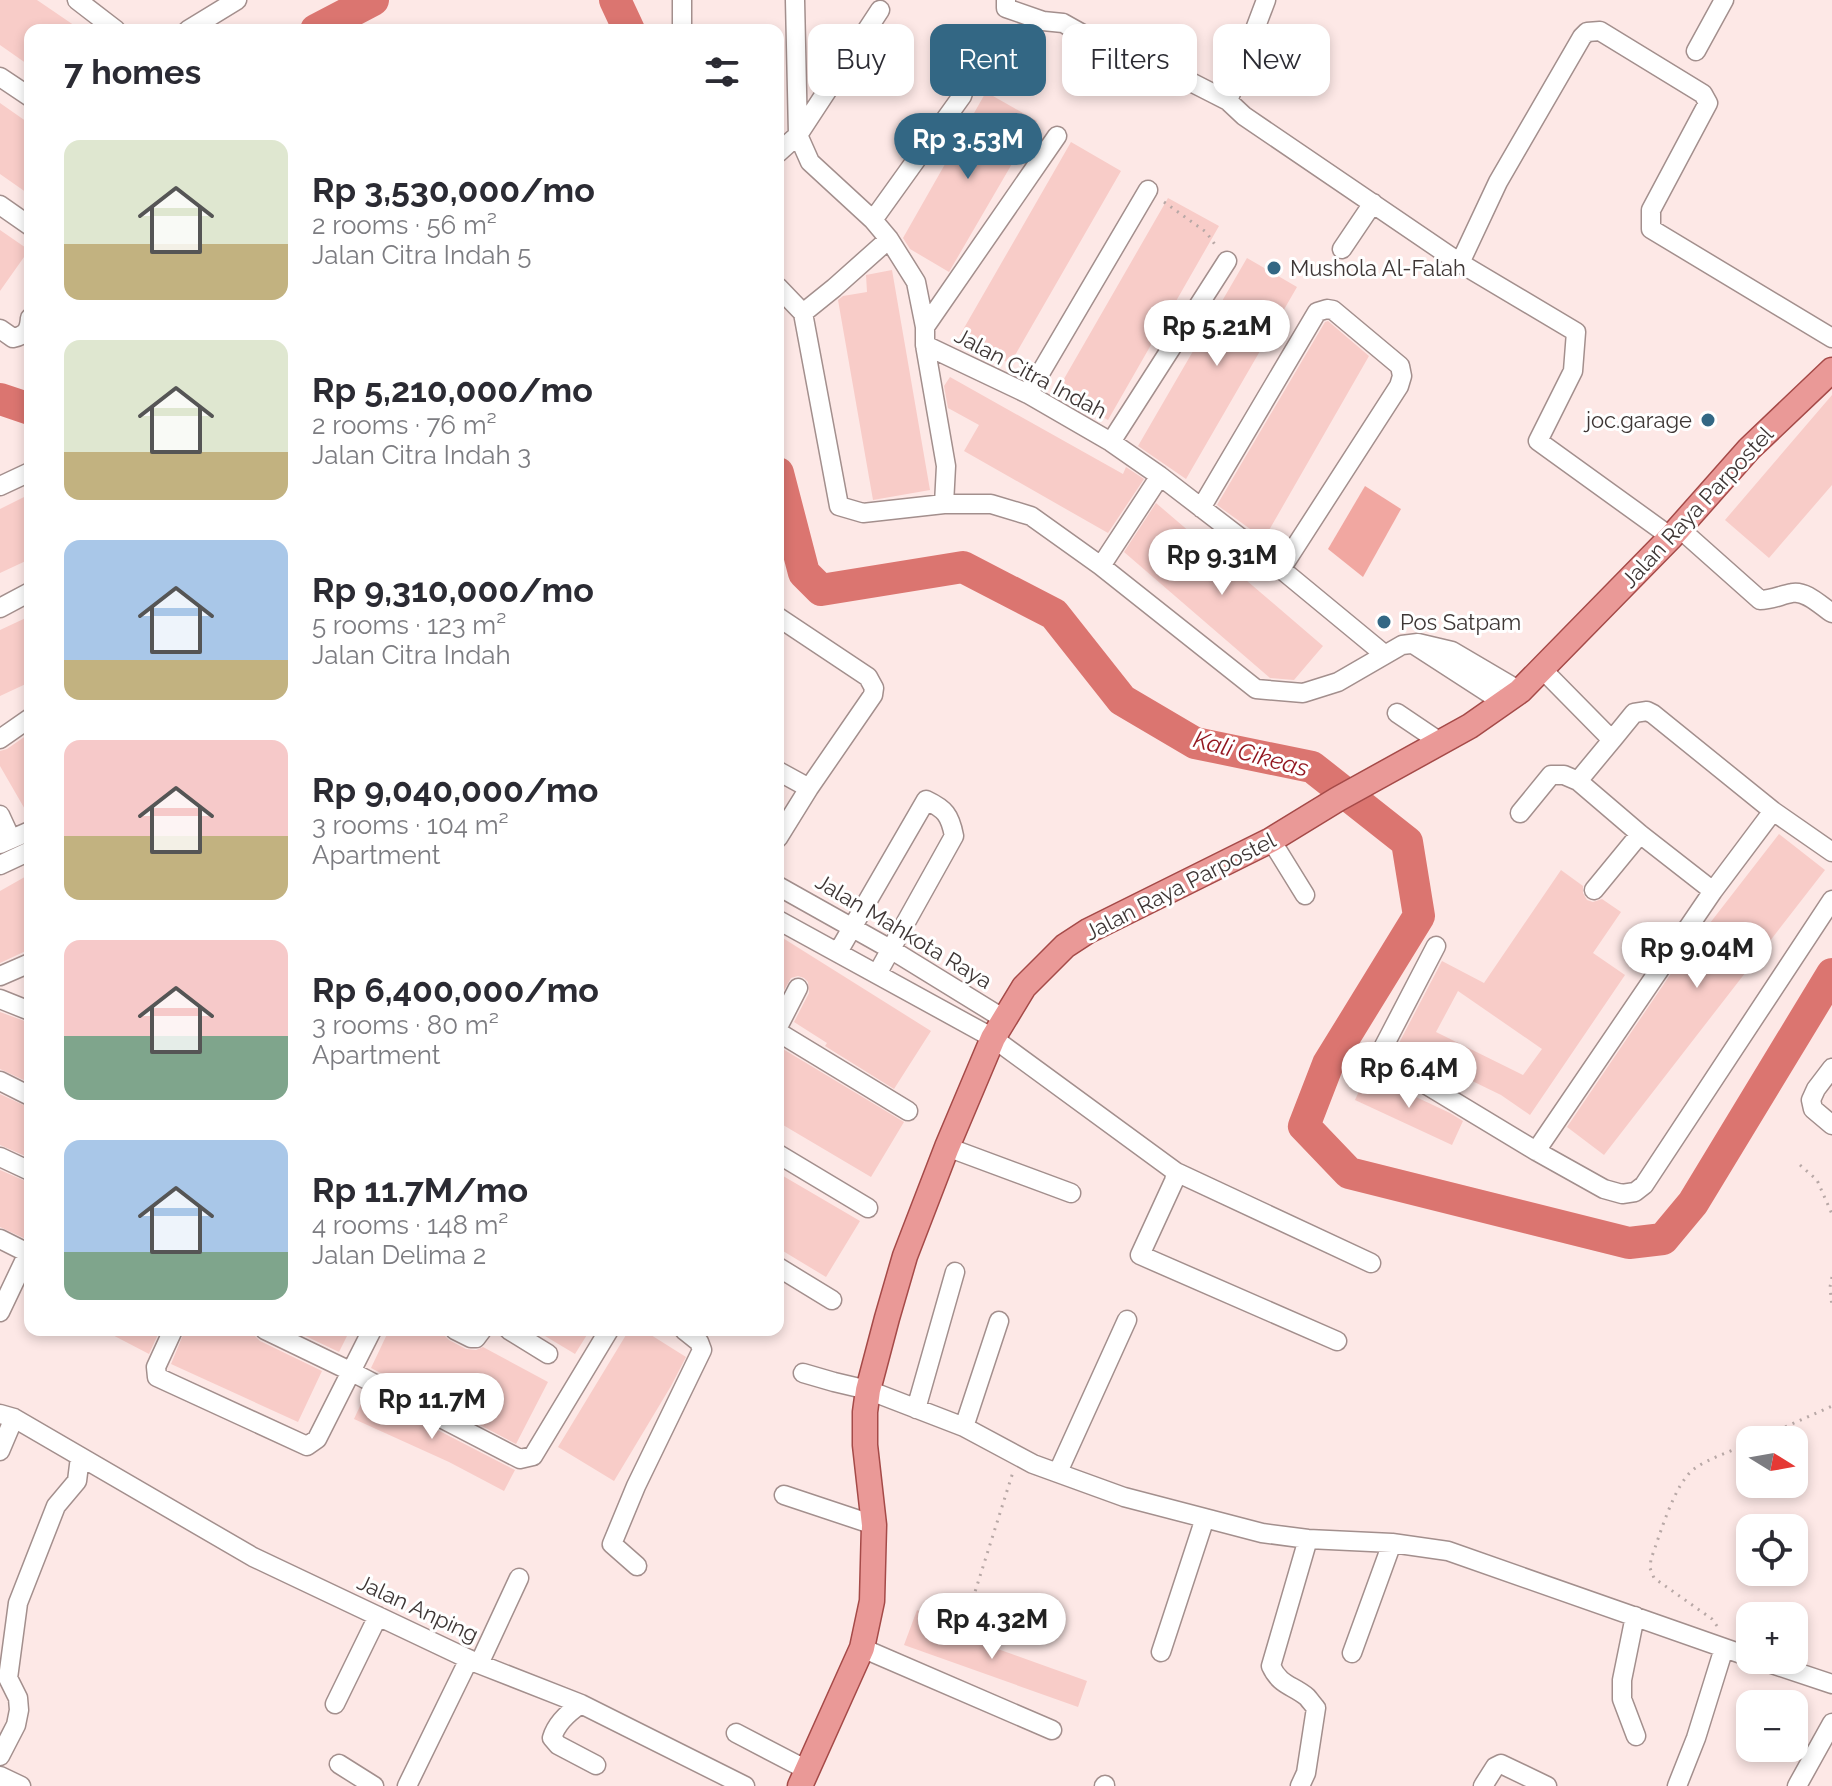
<!DOCTYPE html>
<meta charset="utf-8">
<style>
:root{--surface:#fff;--page:#f7f7f7;--text:#2b2b33;--muted:#7c7c81;--accent:#336784}
body{margin:0;font-family:Raleway,sans-serif;background:var(--page);color:var(--text);height:100vh;display:flex;flex-direction:column;font-size:30px;white-space:nowrap}
*{box-sizing:border-box;margin:0}
p{font-size:26px;color:var(--muted)}
.icon{flex:none;width:44px;height:44px;fill:none;stroke:currentColor;stroke-width:2;stroke-linecap:round;stroke-linejoin:round}
.map{position:relative;flex:1;overflow:hidden}
.panel{position:absolute;left:24px;top:24px;width:760px;height:1312px;display:flex;flex-direction:column;background:var(--surface);border-radius:16px;box-shadow:0 4px 12px #0003}
.panel>*{flex:none}
.top-card{position:absolute;left:808px;top:24px;width:760px;height:72px;display:flex;gap:16px}
.needle{width:52px;rotate:101deg}
.controls{position:absolute;left:1736px;top:1426px;display:grid;gap:16px}
.controls a{display:grid;place-items:center;width:72px;height:72px;border-radius:16px;background:var(--surface);box-shadow:0 4px 12px #0003;font-size:40px}
.price{position:absolute;translate:-50% -68px;padding:0 18px;border-radius:28px;background:#fff;color:#222;font-size:26px;line-height:52px;filter:drop-shadow(0 2px 4px #0008)}
.price::after{content:'';position:absolute;left:50%;top:48px;width:24px;height:18px;margin-left:-12px;background:inherit;clip-path:polygon(0 0,100% 0,50% 100%)}
.price.on{background:var(--accent);color:#fff}
ul{padding:0;list-style:none}
li{display:flex;align-items:center;gap:24px;height:200px;padding:0 40px}
li span{display:grid;place-items:center;flex:none;width:224px;height:160px;border-radius:16px;color:#555}
li>.icon{margin-inline-start:auto}
span .icon{width:96px;height:96px;fill:#fffc;stroke-width:1}
li b{font-size:34px}
h2{display:flex;justify-content:space-between;align-items:center;height:96px;padding:0 40px;font-size:34px}
.tag{padding:0 28px;border-radius:16px;background:var(--surface);box-shadow:0 4px 12px #0003;font-size:28px;line-height:72px}
.tag.on{background:var(--accent);color:#fff}
.map>svg:first-child{display:block}
.green{fill:#f1a7a1}
.lines{fill:none;stroke-linecap:round;stroke-linejoin:round}
.river{stroke:#db7570;stroke-width:32}
.building{fill:#f8ccc8;fill-rule:evenodd}
.minor-casing{stroke:#a38f8d;stroke-width:21}
.major-casing{stroke:#a54a48;stroke-width:27}
.path{stroke:#b8a8a6;stroke-width:3;stroke-dasharray:2 6;stroke-linecap:butt}
.minor{stroke:#fff;stroke-width:18}
.major{stroke:#ea9997;stroke-width:24}
.poi-dot{fill:#336784;stroke:#fff;stroke-width:3}
.labels{text-anchor:middle;stroke-width:6;stroke-linejoin:round;paint-order:stroke}
.poi-label{font-size:22px;fill:#3e3635;stroke:#fff;text-anchor:start}
.street-label{font-size:22px;fill:#3e3635;stroke:#fff}
.water-label{font-size:24px;font-style:italic;fill:#92161f;stroke:#fff}
</style>
<div class="map">
<svg width="1832" height="1786" viewBox="0 0 1832 1786">
<rect width="100%" height="100%" fill="#fde8e6"/>
<path class="green" d="M1365 486 1401 509 1363 577 1328 549Z"/>
<g class="lines">
<path class="river" d="M615 0 629 30
M316 30 373 0
M0 399 30 409
M778 473 804 573 821 590 963 567 1054 614 1122 700 1195 743 1312 767 1407 842 1419 916 1328 1064 1304 1126 1349 1173 1629 1243 1663 1239 1693 1203 1832 974"/>
</g>
<path class="building" d="M0 0H37L81 30H30V66L0 45Z
M986 92 1037 121 949 272 910 249 903 238Z
M0 103 30 124V195L0 174Z
M1071 142 1121 171 1010 364 960 335Z
M1168 198 1219 226 1108 420 1057 391Z
M0 230 29 250 0 291Z
M1247 258 1297 287 1186 479 1138 446Z
M892 270 930 490 873 500 838 300 843 296 867 292 866 275Z
M1328 321 1369 356 1264 539 1217 505 1325 322Z
M950 377 1123 474 1126 467 1144 479 1108 533 964 451 979 425 948 408 944 386Z
M1832 395V485L1769 558 1725 520Z
M30 494V559L0 573V509Z
M1156 503 1323 646 1294 680 1270 678 1124 552Z
M30 616V682L0 696V630Z
M30 733V818L0 766V751L7 749Z
M1779 834 1825 870 1604 1155 1567 1127 1672 972Z
M1561 870 1583 886V893L1587 900 1593 902 1602 899 1621 912 1593 953 1625 975 1530 1115 1501 1095 1398 1045 1442 961 1484 983ZM1458 991 1542 1049 1523 1075 1436 1032Z
M30 874V949L0 963V891Z
M778 935 931 1031 894 1089 825 1046 827 1043 794 1022 809 993 808 982 804 978 798 976 791 978 778 1001Z
M0 1012 30 1023V1083L0 1069Z
M778 1046 904 1122 871 1177 778 1122Z
M1367 1074 1450 1113 1463 1121 1452 1145 1355 1100Z
M0 1094 30 1108V1158L0 1145Z
M0 1170 30 1183V1241L0 1227Z
M778 1173 860 1221 826 1277 778 1248Z
M103 1330H160L149 1354Z
M185 1330H253L255 1336 260 1341 322 1371 298 1422 171 1364Z
M293 1330H350L339 1352Z
M389 1330H443L445 1336 449 1340 466 1349 476 1350 483 1347 548 1382 516 1444 371 1368Z
M535 1330H590L575 1354Z
M629 1330H643L686 1357 671 1386 614 1481 558 1447Z
M366 1393 515 1470 504 1491 449 1462 354 1419Z
M917 1610 942 1619 939 1628 1087 1681 1078 1707 904 1645Z"/>
<g class="lines">
<defs>
<path id="minor" d="M77 0 116 30
M795 0 798 135 810 162 873 220 889 239 916 282 925 327V345L1028 394 1111 442 1160 476 1281 569 1384 654
M1006 0V8L1043 21 1063 23 1088 37 1131 51 1146 57 1175 74 1228 101 1244 116 1460 263 1576 332 1573 371 1538 441 1671 537
M188 30 237 0
M682 30V0
M1696 51 1724 0
M0 77 30 97
M1228 101 1266 0
M778 153 798 135 880 10
M0 205 30 226
M873 220 962 96 967 81V61
M1342 249 1373 203
M1460 263 1498 182 1582 37 1587 32 1600 31 1703 94 1708 103 1651 210V229L1832 338
M778 287 803 313 839 506 863 513 944 504H991L1031 516 1101 566 1256 689 1303 693 1338 682 1402 645 1418 643 1452 651 1520 691
M803 313 834 288 889 239
M925 327 1057 136
M0 329 13 338C26 335 29 331 30 318
M925 345 946 466 944 504
M1028 394 1148 190
M1111 442 1227 261
M0 486 30 472
M1201 508 1317 312 1327 309 1333 310 1400 366 1402 376 1399 386 1281 569
M1679 528 1760 600C1772 600 1781 595 1792 593 1806 590 1821 606 1832 613
M1101 566 1160 476
M0 608 30 592
M778 617 868 677 874 688 873 695 809 788 778 838
M1416 646 1504 703
M1542 669 1612 740 1578 781 1640 834 1713 891
M1397 713 1440 742
M0 739 30 718
M1612 740 1634 713 1647 711 1653 714 1773 811 1832 852
M778 771 809 788
M1520 813 1551 775H1564L1578 781
M0 815 11 839
M1271 840 1305 895
M0 844 30 831
M0 865 30 851
M778 886 892 950 1004 1019
M1594 890 1640 834
M778 920 993 1038 1176 1172 1174 1181 1140 1255 1337 1341
M1436 946 1384 1046 1383 1052 1387 1061 1536 1151 1604 1189 1622 1194 1635 1192 1644 1185 1832 900
M838 952 926 800C945 809 950 815 954 836L877 974
M0 976 30 963
M0 999 30 1011
M778 1027 798 988
M778 1032 908 1111
M1832 1068 1816 1089 1811 1100 1813 1109 1832 1125
M0 1081 30 1096
M947 1147 1071 1193
M1536 1151 1713 891 1773 811
M778 1154 868 1208
M0 1157 30 1171
M1176 1172 1371 1263
M0 1239 30 1254
M778 1267 832 1300
M0 1312 28 1253
M173 1330 156 1367 157 1377 307 1446 317 1439 372 1330
M265 1330 350 1371 520 1459 533 1456 609 1330
M455 1330 471 1338H476L482 1330
M509 1330 548 1354
M803 1373 834 1382 868 1390 964 1427 1033 1464 1124 1497 1262 1533 1308 1539 1392 1543 1448 1551 1750 1657
M916 1409 955 1272
M0 1414 14 1418 253 1557 479 1664 581 1704 745 1786
M964 1427 999 1321
M0 1451 14 1418
M1058 1472 1127 1320
M784 1495 874 1525
M637 1566 612 1544 636 1486 702 1350 699 1342 684 1330
M1635 1616 1622 1680V1699L1636 1736
M862 1648 1052 1730
M1161 1652 1205 1518
M1352 1653 1392 1543
M1760 1660 1832 1684
M479 1664 519 1578
M335 1704 378 1616
M581 1704C569 1712 556 1724 552 1738L558 1745 596 1765
M736 1733 807 1770
M0 1756 16 1725 19 1710 18 1698 8 1678 18 1603 56 1506 77 1481 80 1457
M339 1764 374 1786
M0 1776 21 1786
M407 1786 469 1659
M1104 1786 1105 1785
M1300 1786 1306 1773 1316 1708C1315 1707 1308 1698 1307 1697 1293 1685 1280 1686 1271 1666L1308 1539
M1483 1786 1495 1767 1501 1764 1547 1786
M1677 1786 1696 1738 1724 1648
M1797 1786 1832 1723"/>
<path id="major" d="M800 1786 862 1648 872 1601 874 1525 865 1445V1412L868 1390 887 1318 905 1256 947 1147 993 1038 1024 987 1065 946 1088 931 1271 840 1338 799 1470 726 1520 691 1671 537 1749 449 1832 370"/>
</defs>
<use href="#minor" class="minor-casing"/>
<use href="#major" class="major-casing"/>
<path class="path" d="M1164 202 1206 232 1216 246
M1800 1165 1817 1180 1832 1214
M1832 1277 1830 1287 1832 1307
M1756 1440 1832 1406
M968 1614 1013 1472
M1717 1626 1712 1619 1654 1578 1650 1568 1651 1559C1660 1535 1674 1484 1694 1469 1709 1458 1732 1451 1750 1443"/>
<use href="#minor" class="minor"/>
<use href="#major" class="major"/>
</g>
<g class="poi-dot">
<circle cx="1274" cy="268" r="8"/>
<circle cx="1708" cy="420" r="8"/>
<circle cx="1384" cy="622" r="8"/>
</g>
<g class="labels">
<g class="poi-label">
<text x="1290" y="276">Mushola Al-Falah</text>
<text x="1692" y="428" text-anchor="end">joc.garage</text>
<text x="1400" y="630">Pos Satpam</text>
</g>
<g class="street-label">
<text transform="translate(1031 373) rotate(28)" y="8">Jalan Citra Indah</text>
<text transform="translate(1697 507) rotate(-47)" y="8">Jalan Raya Parpostel</text>
<text transform="translate(1180 886) rotate(-27)" y="8">Jalan Raya Parpostel</text>
<text transform="translate(904 931) rotate(31)" y="8">Jalan Mahkota Raya</text>
<text transform="translate(418 1608) rotate(25)" y="8">Jalan Anping</text>
</g>
<g class="water-label">
<text transform="translate(1251 754) rotate(15)" y="8">Kali Cikeas</text>
</g>
</g>
</svg>
<div class="controls">
<a><svg class="needle" viewBox="-14 -14 28 28"><path d="M0-13l5 13h-10z" fill="#e53935"/><path d="M0 13l5-13h-10z" fill="#7c7c81"/></svg></a>
<a><svg class="icon" aria-label="locate" viewBox="0 0 24 24"><circle cx="12" cy="12" r="6"/><path d="M12 2v4M12 18v4M2 12h4M18 12h4"/></svg></a>
<a>+</a>
<a>−</a>
</div>
<b class="price on" style="left:968px;top:181px">Rp 3.53M</b>
<b class="price" style="left:1217px;top:368px">Rp 5.21M</b>
<b class="price" style="left:1222px;top:597px">Rp 9.31M</b>
<b class="price" style="left:1697px;top:990px">Rp 9.04M</b>
<b class="price" style="left:1409px;top:1110px">Rp 6.4M</b>
<b class="price" style="left:432px;top:1441px">Rp 11.7M</b>
<b class="price" style="left:992px;top:1661px">Rp 4.32M</b>
<div class="top-card">
<a class="tag">Buy</a>
<a class="tag on">Rent</a>
<a class="tag">Filters</a>
<a class="tag">New</a>
</div>
<section class="panel">
<h2>7 homes<svg class="icon" aria-label="filters" viewBox="0 0 24 24"><path d="M4 7h16M4 17h16"/><circle cx="9" cy="7" r="2"/><circle cx="15" cy="17" r="2"/></svg></h2>
<ul>
<li><span style="background:linear-gradient(#dfe7d0 65%,#c2b280 0)"><svg class="icon" aria-label="home" viewBox="0 0 24 24"><path d="M3 11l9-7 9 7M6 9v11h12V9"/></svg></span><div><b>Rp 3,530,000/mo</b><p>2 rooms · 56 m²</p><p>Jalan Citra Indah 5</p></div></li>
<li><span style="background:linear-gradient(#dfe7d0 70%,#c2b280 0)"><svg class="icon" aria-label="home" viewBox="0 0 24 24"><path d="M3 11l9-7 9 7M6 9v11h12V9"/></svg></span><div><b>Rp 5,210,000/mo</b><p>2 rooms · 76 m²</p><p>Jalan Citra Indah 3</p></div></li>
<li><span style="background:linear-gradient(#a9c7e8 75%,#c2b280 0)"><svg class="icon" aria-label="home" viewBox="0 0 24 24"><path d="M3 11l9-7 9 7M6 9v11h12V9"/></svg></span><div><b>Rp 9,310,000/mo</b><p>5 rooms · 123 m²</p><p>Jalan Citra Indah</p></div></li>
<li><span style="background:linear-gradient(#f6c9c9 60%,#c2b280 0)"><svg class="icon" aria-label="home" viewBox="0 0 24 24"><path d="M3 11l9-7 9 7M6 9v11h12V9"/></svg></span><div><b>Rp 9,040,000/mo</b><p>3 rooms · 104 m²</p><p>Apartment</p></div></li>
<li><span style="background:linear-gradient(#f6c9c9 60%,#7fa58c 0)"><svg class="icon" aria-label="home" viewBox="0 0 24 24"><path d="M3 11l9-7 9 7M6 9v11h12V9"/></svg></span><div><b>Rp 6,400,000/mo</b><p>3 rooms · 80 m²</p><p>Apartment</p></div></li>
<li><span style="background:linear-gradient(#a9c7e8 70%,#7fa58c 0)"><svg class="icon" aria-label="home" viewBox="0 0 24 24"><path d="M3 11l9-7 9 7M6 9v11h12V9"/></svg></span><div><b>Rp 11.7M/mo</b><p>4 rooms · 148 m²</p><p>Jalan Delima 2</p></div></li>
</ul>
</section>
</div>
